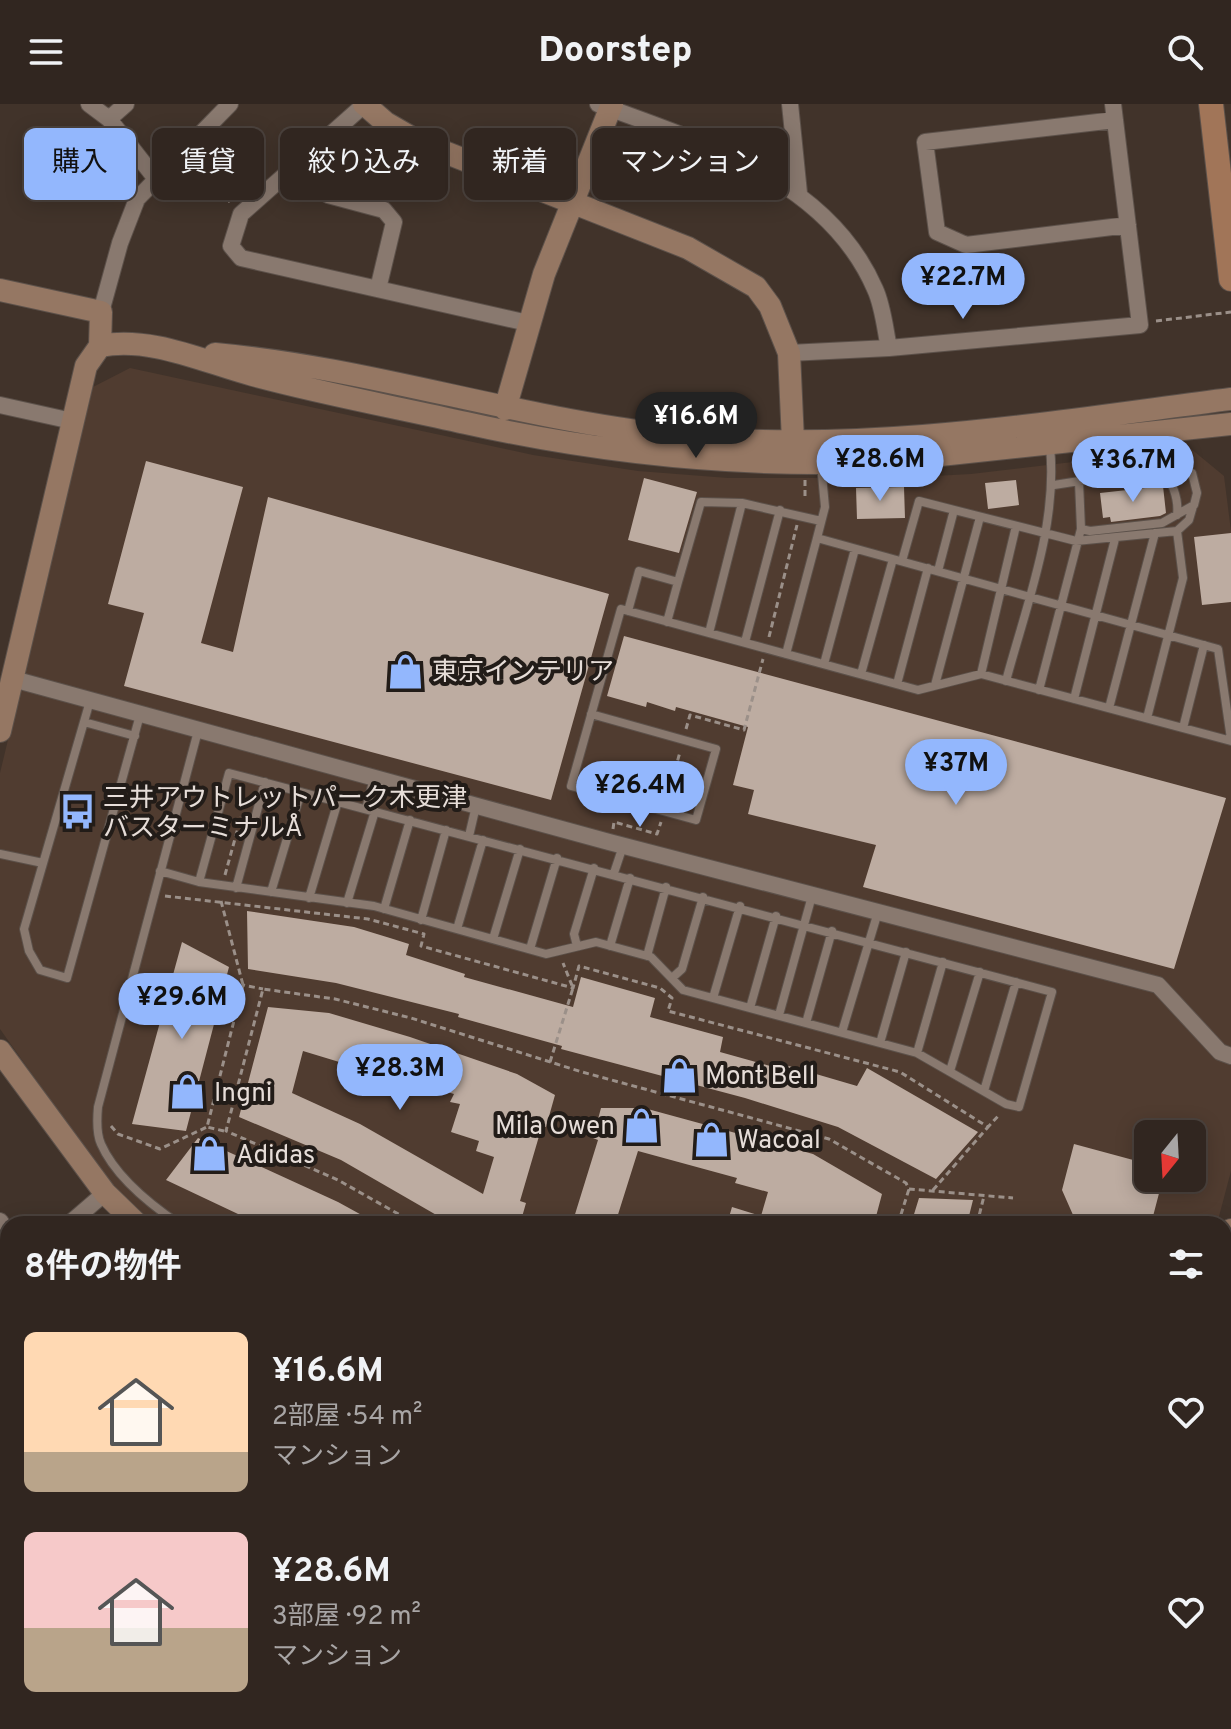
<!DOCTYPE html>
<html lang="ja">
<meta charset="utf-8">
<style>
:root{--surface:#312620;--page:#3d322d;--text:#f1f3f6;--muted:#a8a5a5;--line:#4c433e;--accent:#93b7fd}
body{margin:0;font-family:Overpass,"Noto Sans JP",sans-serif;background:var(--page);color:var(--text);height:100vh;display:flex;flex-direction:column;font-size:30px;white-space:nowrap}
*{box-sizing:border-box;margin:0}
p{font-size:26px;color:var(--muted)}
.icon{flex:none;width:44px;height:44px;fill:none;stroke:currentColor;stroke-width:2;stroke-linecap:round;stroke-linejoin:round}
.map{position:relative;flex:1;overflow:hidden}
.sheet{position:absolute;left:0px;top:1112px;width:1232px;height:514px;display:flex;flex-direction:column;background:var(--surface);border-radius:24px 24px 0 0;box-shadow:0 4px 20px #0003,0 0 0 2px var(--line)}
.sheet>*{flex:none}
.banner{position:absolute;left:24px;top:24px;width:800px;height:72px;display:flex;gap:16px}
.needle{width:52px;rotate:198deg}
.tools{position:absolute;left:1134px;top:1016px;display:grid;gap:16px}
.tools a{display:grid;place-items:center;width:72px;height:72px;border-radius:12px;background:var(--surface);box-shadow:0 4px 20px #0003,0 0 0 2px var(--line);font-size:40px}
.price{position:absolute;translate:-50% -68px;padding:0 18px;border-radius:28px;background:var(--accent);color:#111;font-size:26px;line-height:52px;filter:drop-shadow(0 2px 4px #0008)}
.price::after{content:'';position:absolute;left:50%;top:48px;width:24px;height:18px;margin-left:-12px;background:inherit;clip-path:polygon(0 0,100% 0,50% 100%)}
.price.active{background:#222;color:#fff}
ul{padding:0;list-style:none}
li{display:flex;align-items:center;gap:24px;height:200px;padding:0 24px}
li span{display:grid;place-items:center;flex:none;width:224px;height:160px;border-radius:12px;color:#555}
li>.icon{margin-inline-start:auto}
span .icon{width:96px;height:96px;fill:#fffc;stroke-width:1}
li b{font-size:34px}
h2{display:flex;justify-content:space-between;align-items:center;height:96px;padding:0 24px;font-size:34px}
.pill{padding:0 28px;border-radius:12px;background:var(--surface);box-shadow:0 4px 20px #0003,0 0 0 2px var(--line);font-size:28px;line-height:72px}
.pill.active{background:var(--accent);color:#111}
header{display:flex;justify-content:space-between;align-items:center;height:104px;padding:0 24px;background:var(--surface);font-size:36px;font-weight:800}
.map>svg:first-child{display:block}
.built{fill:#503c30;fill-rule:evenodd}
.building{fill:#bdaca1;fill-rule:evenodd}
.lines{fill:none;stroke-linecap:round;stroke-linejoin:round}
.lane-casing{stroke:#5c514a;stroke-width:10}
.street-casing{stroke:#5c514a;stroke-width:18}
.secondary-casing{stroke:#5c514a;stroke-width:24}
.primary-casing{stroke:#5c514a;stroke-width:26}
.path{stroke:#9b9089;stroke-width:3;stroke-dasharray:6 4;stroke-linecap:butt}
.lane{stroke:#89796f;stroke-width:8}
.street{stroke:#89796f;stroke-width:16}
.secondary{stroke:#957763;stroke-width:22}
.primary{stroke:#a17558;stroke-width:24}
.labels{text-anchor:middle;stroke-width:8;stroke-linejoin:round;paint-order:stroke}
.poi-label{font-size:26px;fill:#e6ddd8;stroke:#221c18;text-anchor:start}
</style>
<header><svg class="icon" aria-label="menu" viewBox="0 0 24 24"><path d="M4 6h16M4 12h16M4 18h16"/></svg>Doorstep<svg class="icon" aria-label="search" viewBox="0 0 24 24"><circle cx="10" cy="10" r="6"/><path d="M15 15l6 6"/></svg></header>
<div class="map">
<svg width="1231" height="1625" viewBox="0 0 1231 1625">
<rect width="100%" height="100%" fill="#41332a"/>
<path class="built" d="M130 264 533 351 638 367 728 374H897L971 370 1190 344 1224 372 1231 427V1067L1217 1120H147L95 1059 0 925V669L93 283ZM1148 1030H1192V1074H1148Z
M362 1618H1089L1087 1625H362Z"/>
<path class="building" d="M146 357 243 383 201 539 233 548 268 393 609 490 551 696 124 582 144 509 108 500Z
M644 374 697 388 679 449 628 436Z
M1016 376 1019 401 988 405 985 379Z
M1163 382 1166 409 1160 412 1111 418 1110 413 1103 414 1100 389Z
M904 383 905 414 857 415 856 384Z
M1231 429V498L1202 501 1194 433Z
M624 532 1226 694 1174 865 863 783 876 741 748 710 754 686 733 681 748 623 676 603 675 607 647 598 646 603 607 592Z
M247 807 354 823 390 834 409 840 406 851 465 870 464 873 573 903 581 873 655 894 650 913 723 933 720 948 774 963 775 958 857 982 867 964 978 1028 936 1075 838 1023 745 994 561 945 562 942 458 913 459 910 336 879 248 865Z
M182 838 229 863 186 1027 132 1020Z
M268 903 329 909 410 933 517 970 555 991 546 1023 542 1022 520 1097 526 1099 520 1120H452L341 1056 239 1013ZM303 947 392 974 395 962 437 975 434 984 454 990 450 998 460 1000 451 1028 479 1037 476 1047 494 1053 483 1090 360 1020 292 989Z
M601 1004H644L813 1050 882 1090 874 1120H727L732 1103 761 1112 768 1088 735 1079 737 1074 638 1047 615 1120H572L598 1036 593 1034Z
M198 1034 338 1098 378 1120H259L166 1076Z
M1074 1040 1148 1060V1074H1163L1151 1120H1077L1062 1086Z
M919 1094 973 1096 967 1120H911Z"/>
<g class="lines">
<defs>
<path id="lane" d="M821 360 825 403 817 434 1218 545 1231 635
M1159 365C1172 373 1179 396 1177 411
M1054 381 1175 362 1192 369 1197 389 1194 401 1162 419 1090 427 1081 425 1079 378
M1177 427 1189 416 1193 402
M902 457 919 397 1076 437 1177 427 1183 474 1147 614
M938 467 954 406
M628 507 639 467 678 478 701 398 742 399 821 417
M667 518 678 478
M709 529 742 399
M745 538 780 406
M786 550 817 434
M824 560 855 445
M861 570 893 455
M981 570 1016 422
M1006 577C1026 502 1058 421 1050 343
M897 580 928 464
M935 581 980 413
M1039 586 1081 425
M1074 595 1115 435
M90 597 24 825 29 847 40 866 67 874 140 611
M1109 604 1155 429
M591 610 716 645 696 716 571 682 621 505 918 586 981 570 1231 637
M84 618 135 632
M1183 624 1204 541
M229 669 1052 888 1019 1003 1006 1000 917 949 683 886 651 853 596 838 546 850 374 802 199 778Z
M366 705 374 674
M469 732 476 702
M0 750 43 759
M160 767 199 778
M614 769 623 742
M236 784 265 678
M271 788 301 688
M309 794 338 697
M347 799 375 707
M384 805 410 716
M421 816 446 726
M457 825 483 736
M493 835 520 745
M577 842 574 830 594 764
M610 842 630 774
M530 845 557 754
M647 852 666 783
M672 874 682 865 703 793
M713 894 740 802
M750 904 776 812
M779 911 812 792
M806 919 832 827
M842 928 878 808
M880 939 906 848
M917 949 943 858
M950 967 980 868
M984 987 1016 878
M179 1120C151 1101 115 1072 101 1040 96 1029 97 1014 98 1003L198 627
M512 1618V1625
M370 1625 371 1618
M887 1625 889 1618"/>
<path id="street" d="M89 0 109 15 156 75
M365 0 241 110 231 142 241 154 528 219
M598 0C702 39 827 74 875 185 883 202 885 225 889 244
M790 0 799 89
M109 15 126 0
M1115 16 925 38 937 128 966 141 1128 121
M304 53 328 91 384 106 394 118 378 185
M101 208 120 139 137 95 230 0
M789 249 889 244 1140 221 1113 0
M0 301 72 317
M13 575 609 738 1158 881 1220 948 1231 952
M0 1117 8 1129
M69 1120 105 1089
M0 1187 8 1178
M0 1202 8 1209
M0 1417 8 1428
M1224 1565 1231 1566
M0 1576 8 1573
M122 1618 126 1625"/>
<path id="secondary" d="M364 0 386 19 419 38 688 144 756 183 770 202 789 249 793 337
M0 186 101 208 100 242C151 232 204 258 253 271 323 290 395 303 466 319 600 349 738 363 875 358L1231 320
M215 250C375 264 529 319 690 333 872 349 1052 318 1231 295
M505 305 544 170 612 0
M0 627 86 262 100 242
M0 947 105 1089 137 1120
M1224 1151 1231 1126
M1224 1252 1231 1226
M345 1625 346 1618
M1101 1625 1103 1618
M1121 1625 1123 1618"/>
<path id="primary" d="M1211 0 1231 175"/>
</defs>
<use href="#lane" class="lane-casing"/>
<use href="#street" class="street-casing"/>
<use href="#secondary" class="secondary-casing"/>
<use href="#primary" class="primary-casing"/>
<path class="path" d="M195 60 230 98
M1156 217 1231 208
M805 376V394
M769 533 797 421
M686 625 690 611 744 626 763 555
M667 695 680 648
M613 725 614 718 657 730 661 718
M225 771 241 713
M165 792 368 815 424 830 421 842 573 884 579 862 660 884 672 894 668 907 900 968 988 1023 1000 1010
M221 797 243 881
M550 958 573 884 563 859
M111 1022 118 1030 160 1045 207 1023
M224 1027 207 1023 243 881 263 885
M933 1086 988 1023
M416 1120 338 1076 226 1027 263 885 335 895 411 914 582 968 829 1035 906 1079 909 1085 1013 1094
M898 1120 909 1085
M977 1120 984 1092
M608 1625 610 1618
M763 1625 765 1618
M860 1625 861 1618"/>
<use href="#lane" class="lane"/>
<use href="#street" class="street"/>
<use href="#secondary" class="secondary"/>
<use href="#primary" class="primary"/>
</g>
<defs>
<symbol id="shop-bare" viewBox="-9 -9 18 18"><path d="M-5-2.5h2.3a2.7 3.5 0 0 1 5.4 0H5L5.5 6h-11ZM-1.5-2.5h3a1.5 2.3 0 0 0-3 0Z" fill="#93b7fd" stroke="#221c18" stroke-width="2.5" paint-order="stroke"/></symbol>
<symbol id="bus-bare" viewBox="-9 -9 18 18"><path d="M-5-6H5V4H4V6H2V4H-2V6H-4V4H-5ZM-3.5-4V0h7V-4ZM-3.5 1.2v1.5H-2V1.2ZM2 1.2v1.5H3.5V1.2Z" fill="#93b7fd" stroke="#221c18" stroke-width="2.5" paint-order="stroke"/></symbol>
</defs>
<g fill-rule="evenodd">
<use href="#shop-bare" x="380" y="542" width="51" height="51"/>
<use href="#bus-bare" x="52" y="682" width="51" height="51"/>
<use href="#shop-bare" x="654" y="946" width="51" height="51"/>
<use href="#shop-bare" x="162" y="962" width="51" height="51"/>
<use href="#shop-bare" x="616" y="996" width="51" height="51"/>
<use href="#shop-bare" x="686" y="1010" width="51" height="51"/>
<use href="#shop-bare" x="184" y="1024" width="51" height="51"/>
</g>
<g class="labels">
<g class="poi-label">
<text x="432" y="576">東京インテリア</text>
<text x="103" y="702">三井アウトレットパーク木更津<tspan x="103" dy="30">バスターミナルÅ</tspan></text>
<text x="705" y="980">Mont Bell</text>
<text x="214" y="997">Ingni</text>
<text x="615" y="1030" text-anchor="end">Mila Owen</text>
<text x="737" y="1044">Wacoal</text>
<text x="236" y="1059">Adidas</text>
</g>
</g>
</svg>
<div class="tools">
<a><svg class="needle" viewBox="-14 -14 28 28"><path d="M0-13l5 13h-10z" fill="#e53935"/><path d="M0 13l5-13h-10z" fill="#a8a5a5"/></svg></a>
</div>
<b class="price" style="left:963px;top:217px">¥22.7M</b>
<b class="price active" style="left:696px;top:356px">¥16.6M</b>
<b class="price" style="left:880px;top:399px">¥28.6M</b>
<b class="price" style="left:1133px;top:400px">¥36.7M</b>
<b class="price" style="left:956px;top:703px">¥37M</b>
<b class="price" style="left:640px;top:725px">¥26.4M</b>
<b class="price" style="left:182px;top:937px">¥29.6M</b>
<b class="price" style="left:400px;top:1008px">¥28.3M</b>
<div class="banner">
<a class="pill active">購入</a>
<a class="pill">賃貸</a>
<a class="pill">絞り込み</a>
<a class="pill">新着</a>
<a class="pill">マンション</a>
</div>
<section class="sheet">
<h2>8件の物件<svg class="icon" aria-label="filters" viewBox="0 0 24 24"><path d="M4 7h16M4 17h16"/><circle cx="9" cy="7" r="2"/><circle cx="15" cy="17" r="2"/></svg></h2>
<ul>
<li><span style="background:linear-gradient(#ffd9b3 75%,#b9a48a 0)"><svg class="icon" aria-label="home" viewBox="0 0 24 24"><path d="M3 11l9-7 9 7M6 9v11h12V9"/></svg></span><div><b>¥16.6M</b><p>2部屋 · 54 m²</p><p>マンション</p></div><svg class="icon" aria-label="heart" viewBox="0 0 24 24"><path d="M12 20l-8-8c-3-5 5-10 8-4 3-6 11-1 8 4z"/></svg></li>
<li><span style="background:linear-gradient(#f6c9c9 60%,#b9a48a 0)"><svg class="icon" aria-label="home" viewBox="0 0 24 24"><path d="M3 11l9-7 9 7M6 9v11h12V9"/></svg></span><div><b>¥28.6M</b><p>3部屋 · 92 m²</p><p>マンション</p></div><svg class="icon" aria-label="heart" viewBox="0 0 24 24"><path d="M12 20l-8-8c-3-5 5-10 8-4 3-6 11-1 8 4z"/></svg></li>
</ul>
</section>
</div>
